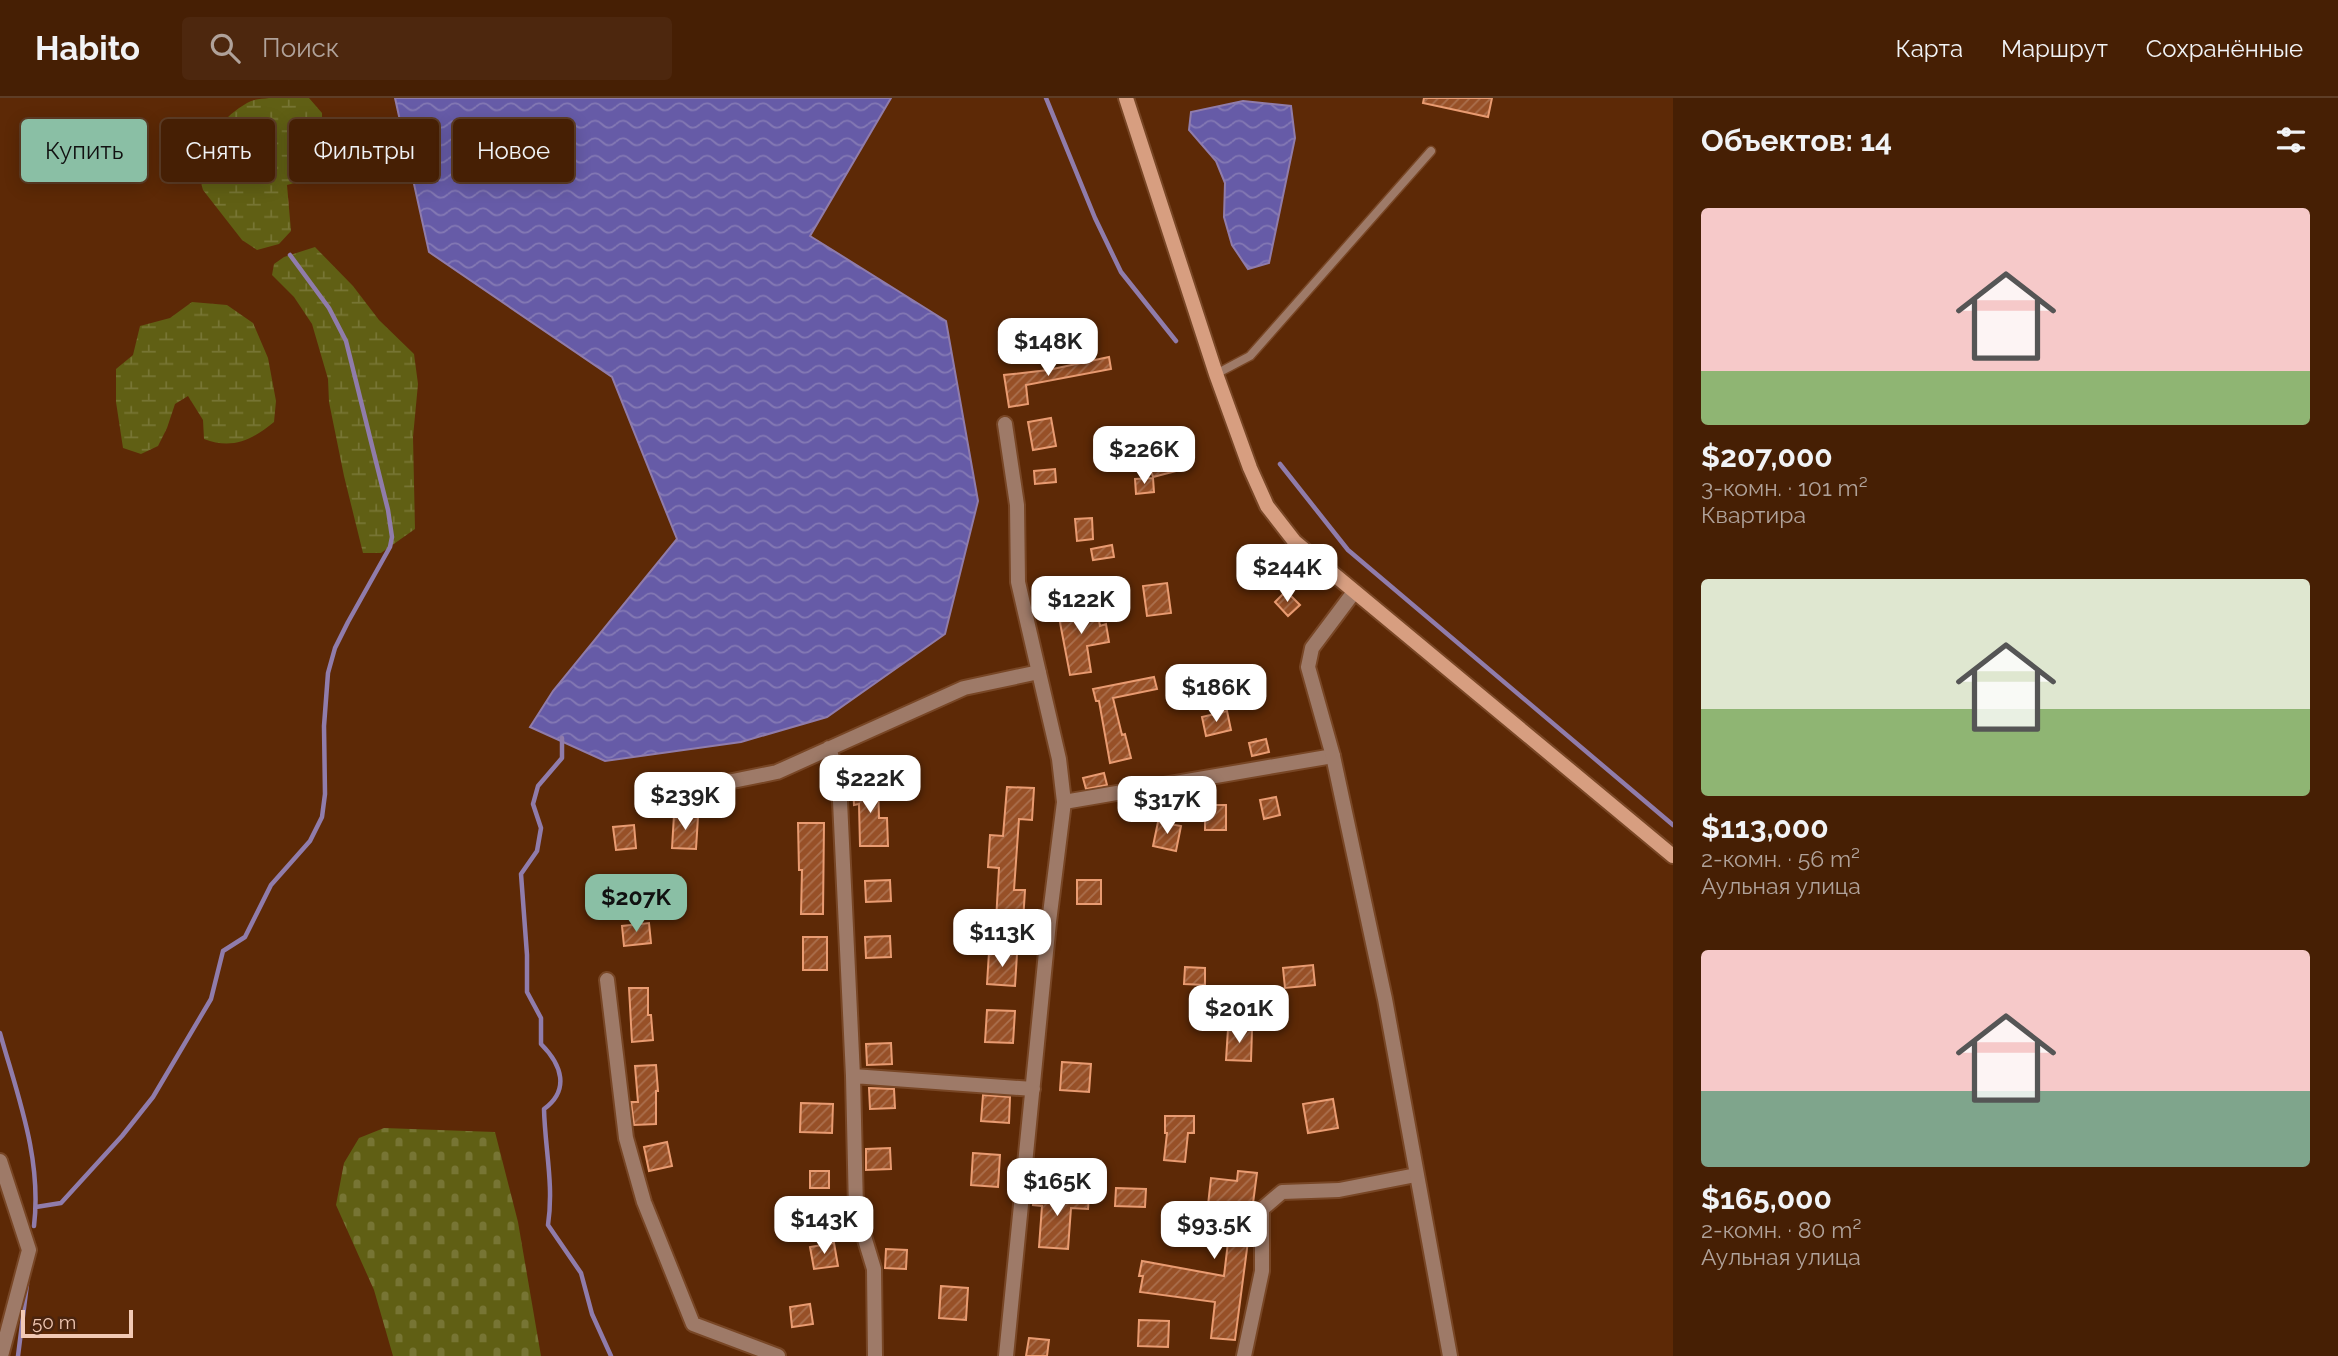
<!DOCTYPE html>
<html lang="ru">
<meta charset="utf-8">
<style>
:root{--surface:#461f04;--page:#4d270e;--text:#f1f3f6;--muted:#b0a29a;--line:#5e3d26;--accent:#8abfa5}
body{margin:0;font-family:Raleway,sans-serif;background:var(--page);color:var(--text);height:100vh;display:flex;flex-direction:column;font-size:26px;white-space:nowrap}
*{box-sizing:border-box;margin:0}
p{font-size:23px;color:var(--muted)}
.icon{flex:none;width:38px;height:38px;fill:none;stroke:currentColor;stroke-width:2;stroke-linecap:round;stroke-linejoin:round}
.map{position:relative;flex:1;overflow:hidden}
.drawer{display:flex;flex-direction:column;background:var(--surface);width:665px}
.drawer>*{flex:none}
.top-card{position:absolute;left:21px;top:21px;width:665px;height:63px;display:flex;gap:14px}
.scale{position:absolute;left:21px;bottom:18px;width:112px;box-sizing:border-box;padding-left:7px;border:4px solid #f2c9b4;border-top:0;font-size:19px;line-height:24px;white-space:nowrap;color:#f2c9b4;-webkit-text-stroke:5px #4a240e;paint-order:stroke}
.price{position:absolute;translate:-50% -60px;padding:0 16px;border-radius:14px;background:#fff;color:#222;font-size:23px;line-height:46px;filter:drop-shadow(0 2px 4px #0008)}
.price::after{content:'';position:absolute;left:50%;top:42px;width:21px;height:16px;margin-left:-10px;background:inherit;clip-path:polygon(0 0,100% 0,50% 100%)}
.price.current{background:var(--accent);color:#111}
ul{padding:0;list-style:none}
li{display:grid;align-content:center;gap:14px;height:371px;padding:0 28px}
li span{display:grid;place-items:center;height:217px;border-radius:7px;color:#555}
li>.icon{margin-inline-start:auto}
span .icon{width:126px;height:126px;fill:#fffc;stroke-width:1}
li b{font-size:30px}
h2{display:flex;justify-content:space-between;align-items:center;height:84px;padding:0 28px;font-size:30px}
.pill{padding:0 24px;border-radius:7px;background:var(--surface);box-shadow:0 4px 18px #0003,0 0 0 2px var(--line);font-size:24px;line-height:63px}
.pill.current{background:var(--accent);color:#111}
header{display:flex;align-items:center;gap:42px;box-sizing:border-box;height:98px;padding:0 35px;background:var(--surface);border-bottom:2px solid var(--line)}
header strong{font-size:33px}
nav{display:flex;gap:38px;margin-inline-start:auto;font-size:24px}
.search{width:490px;height:63px;background:var(--page);display:flex;align-items:center;gap:18px;box-sizing:border-box;padding:0 24px;border-radius:7px;color:var(--muted);font-size:26px}
main{display:flex;flex:1;min-height:0}
.map>svg:first-child{display:block}
.wetland{fill:url(#wetland-marsh)}
.cemetery{fill:url(#cemetery-stones)}
.water{fill:url(#water-waves);stroke:#907cab;stroke-width:2}
.lines{fill:none;stroke-linecap:round;stroke-linejoin:round}
.stream{stroke:#907cab;stroke-width:4.5}
.building{fill:url(#building-hatch);stroke:#e99b71;stroke-width:2}
.service-casing{stroke:#784625;stroke-width:11}
.minor-casing{stroke:#784625;stroke-width:18}
.tertiary-casing{stroke:#784625;stroke-width:18}
.secondary-casing{stroke:#784625;stroke-width:18}
.service{stroke:#9e7a68;stroke-width:8}
.minor{stroke:#9e7a68;stroke-width:14}
.tertiary{stroke:#9e7a68;stroke-width:14}
.secondary{stroke:#d79e80;stroke-width:14}
</style>
<header>
<strong>Habito</strong>
<div class="search"><svg class="icon" aria-label="search" viewBox="0 0 24 24"><circle cx="10" cy="10" r="6"/><path d="M15 15l6 6"/></svg>Поиск</div>
<nav><a>Карта</a><a>Маршрут</a><a>Сохранённые</a></nav>
</header>
<main>
<div class="map">
<svg width="1673" height="1258" viewBox="0 0 1673 1258">
<defs>
<pattern id="wetland-marsh" width="20" height="14" patternUnits="userSpaceOnUse" patternTransform="scale(1.75)"><rect width="20" height="14" fill="#605f14"/><path d="M1 5h8M5 5V1M11 12h8M15 12V8" fill="none" stroke="#777534"/></pattern>
<pattern id="cemetery-stones" width="16" height="16" patternUnits="userSpaceOnUse" patternTransform="scale(1.75)"><rect width="16" height="16" fill="#605f14"/><path d="M2 7V4a2 2 0 0 1 4 0v3zM10 15v-3a2 2 0 0 1 4 0v3z" fill="#777534"/></pattern>
<pattern id="water-waves" width="16" height="10" patternUnits="userSpaceOnUse" patternTransform="scale(1.75)"><rect width="16" height="10" fill="#665ba7"/><path d="M0 5q4-4 8 0t8 0" fill="none" stroke="#8479b4"/></pattern>
<pattern id="building-hatch" width="6" height="6" patternUnits="userSpaceOnUse" patternTransform="scale(1.75)"><rect width="6" height="6" fill="#975027"/><path d="M-1 1l2-2M0 6l6-6M5 7l2-2" fill="none" stroke="#ab704e"/></pattern>
</defs>
<rect width="100%" height="100%" fill="#5d2906"/>
<path class="wetland" d="M269 0H309L322 15V66L306 82 287 87 291 133 279 146 257 152 242 142 203 92 195 62C208 40 224 18 247 5 253 1 262 1 269 0Z
M315 149 353 188 379 222 414 256 418 286 413 339 415 431 381 455H363L344 378 329 304 328 281 312 226 294 199 272 177 274 166 284 159Z
M192 204 227 207 253 225 268 260 276 303 274 324C252 342 232 352 204 341L203 322 188 298 175 306 167 330 158 348 141 356 123 350 116 304V271L133 257 140 228 170 220Z"/>
<path class="cemetery" d="M384 1030 495 1034 518 1124 541 1258H393L374 1192 336 1107 344 1065 359 1040Z"/>
<path class="water" d="M395 0H891L810 138 946 223 978 403 945 536 827 619 741 644 605 663 530 629 553 593 677 441 612 279 429 154Z
M1243 3 1291 8 1295 40 1269 165 1248 171 1232 147 1224 119 1225 85 1216 63 1189 32 1191 14Z"/>
<g class="lines">
<path class="stream" d="M1046 0 1095 120 1121 174 1176 243
M1280 366 1348 452 1673 727
M562 640V660L538 688 533 706 541 730 537 753 521 776 527 857V894L541 920V946C562 967 570 992 544 1011 545 1051 554 1087 548 1127L581 1175 592 1216 611 1258
M0 935C18 999 42 1061 34 1128
M36 1109 61 1105 122 1038 153 999 211 901 223 853 245 839 271 787 310 743 322 719 325 696 324 628 328 575 335 550 348 524 390 449 392 439 388 412 346 243 329 210 290 157
M18 1258 27 1186"/>
</g>
<path class="building" d="M1424 0H1492L1488 19 1423 5Z
M1109 259 1111 271 1026 287 1028 306 1009 309 1004 277 1048 272Z
M1051 320 1056 348 1033 352 1028 324Z
M1169 349 1176 373 1153 379 1146 356Z
M1055 371 1056 384 1035 386 1034 373Z
M1153 380 1154 394 1136 396 1135 381Z
M1092 420 1093 441 1077 443 1075 421Z
M1112 447 1114 459 1093 462 1091 451Z
M1167 485 1171 515 1147 518 1143 488Z
M1286 493 1300 507 1288 518 1275 504Z
M1096 507 1100 528 1106 526 1109 544 1087 548 1091 574 1070 577 1058 514Z
M1154 579 1157 591 1113 600 1122 637 1125 636 1131 660 1110 665 1099 603H1096L1093 591Z
M1227 613 1231 632 1206 638 1202 619Z
M1266 641 1269 654 1252 658 1249 645Z
M1104 675 1107 687 1086 691 1083 680Z
M878 684 879 720H887L888 748H860L859 706 854 707 853 685Z
M1007 689 1034 690 1032 722 1019 721 1014 792H1025L1023 824 996 823 999 770 988 769 990 737 1003 738Z
M1276 699 1280 717 1264 721 1260 702Z
M1205 707H1226V732H1205Z
M674 717 698 719 696 751 672 750Z
M1158 724 1181 728 1176 753 1153 748Z
M798 725H824L823 816H801L802 772H799Z
M634 727 636 750 616 752 613 729Z
M890 782 891 803 866 804 865 783Z
M1077 782H1101V806H1077Z
M649 825 651 845 624 848 622 828Z
M890 838 891 859 866 860 865 839Z
M803 839H827V872H803Z
M989 854 1017 856 1015 888 987 886Z
M1313 867 1315 887 1285 890 1283 870Z
M1185 869 1205 870V887L1184 886Z
M629 890H648V917H651L653 942 632 944Z
M987 912 1015 913 1013 945 985 944Z
M1228 931 1252 932 1251 963 1226 962Z
M891 945 892 966 867 967 866 946Z
M1062 964 1091 966 1089 994 1060 992Z
M656 967 658 993H656V1026L634 1027 631 1004H638L635 968Z
M869 990 894 991 895 1010 870 1011Z
M983 997 1010 999 1009 1025 981 1023Z
M1333 1001 1338 1030 1308 1035 1303 1006Z
M801 1005 833 1006 832 1035 800 1034Z
M1165 1018H1194V1035H1188L1185 1064 1164 1062 1167 1035H1165Z
M667 1044 672 1068 649 1073 644 1049Z
M890 1050 891 1071 866 1072V1051Z
M973 1055 1000 1057 998 1089 971 1087Z
M810 1073H829V1090H810Z
M1238 1073 1257 1075 1235 1242 1211 1240 1215 1204 1140 1194 1143 1178H1139L1142 1163 1224 1178 1232 1110 1208 1107 1211 1080 1237 1083Z
M1116 1090 1146 1091 1145 1109 1115 1108Z
M1034 1095 1089 1098 1088 1111 1071 1110 1068 1151 1039 1149 1042 1108 1033 1107Z
M834 1145 838 1168 814 1171 810 1149Z
M886 1151 907 1152 906 1171 885 1170Z
M941 1188 968 1190 966 1222 939 1220Z
M810 1206 813 1226 792 1229 790 1209Z
M1139 1222 1169 1223 1168 1249 1138 1248Z
M1029 1240 1049 1242 1047 1258H1026Z"/>
<g class="lines">
<defs>
<path id="service" d="M1216 276 1250 258 1431 53"/>
<path id="minor" d="M1005 326 1017 407 1018 484 1059 661 1064 704 1333 658
M829 650 839 682 853 978 856 1112 874 1171 875 1258
M703 689 777 674 964 590 1039 574
M607 882 626 1040 644 1104 693 1226 778 1258
M853 978 1033 991
M0 1063 29 1152 1 1258
M1006 1258 1049 824 1064 704
M1244 1258 1262 1173V1111L1282 1094 1339 1092 1416 1077"/>
<path id="tertiary" d="M1354 494 1312 550 1308 569 1333 658 1385 901 1450 1258"/>
<path id="secondary" d="M1126 0 1216 276 1250 370 1267 408 1295 444 1673 758"/>
</defs>
<use href="#service" class="service-casing"/>
<use href="#minor" class="minor-casing"/>
<use href="#tertiary" class="tertiary-casing"/>
<use href="#secondary" class="secondary-casing"/>
<use href="#service" class="service"/>
<use href="#minor" class="minor"/>
<use href="#tertiary" class="tertiary"/>
<use href="#secondary" class="secondary"/>
</g>
</svg>
<div class="scale">50 m</div>
<b class="price" style="left:1048px;top:280px">$148K</b>
<b class="price" style="left:1144px;top:388px">$226K</b>
<b class="price" style="left:1287px;top:506px">$244K</b>
<b class="price" style="left:1081px;top:538px">$122K</b>
<b class="price" style="left:1216px;top:626px">$186K</b>
<b class="price" style="left:870px;top:717px">$222K</b>
<b class="price" style="left:685px;top:734px">$239K</b>
<b class="price" style="left:1167px;top:738px">$317K</b>
<b class="price current" style="left:636px;top:836px">$207K</b>
<b class="price" style="left:1002px;top:871px">$113K</b>
<b class="price" style="left:1239px;top:947px">$201K</b>
<b class="price" style="left:1057px;top:1120px">$165K</b>
<b class="price" style="left:824px;top:1158px">$143K</b>
<b class="price" style="left:1214px;top:1163px">$93.5K</b>
<div class="top-card">
<a class="pill current">Купить</a>
<a class="pill">Снять</a>
<a class="pill">Фильтры</a>
<a class="pill">Новое</a>
</div>
</div>
<section class="drawer">
<h2>Объектов: 14<svg class="icon" aria-label="filters" viewBox="0 0 24 24"><path d="M4 7h16M4 17h16"/><circle cx="9" cy="7" r="2"/><circle cx="15" cy="17" r="2"/></svg></h2>
<ul>
<li><span style="background:linear-gradient(#f6c9c9 75%,#8fb573 0)"><svg class="icon" aria-label="home" viewBox="0 0 24 24"><path d="M3 11l9-7 9 7M6 9v11h12V9"/></svg></span><div><b>$207,000</b><p>3-комн. · 101 m²</p><p>Квартира</p></div></li>
<li><span style="background:linear-gradient(#dfe7d0 60%,#8fb573 0)"><svg class="icon" aria-label="home" viewBox="0 0 24 24"><path d="M3 11l9-7 9 7M6 9v11h12V9"/></svg></span><div><b>$113,000</b><p>2-комн. · 56 m²</p><p>Аульная улица</p></div></li>
<li><span style="background:linear-gradient(#f6c9c9 65%,#7fa58c 0)"><svg class="icon" aria-label="home" viewBox="0 0 24 24"><path d="M3 11l9-7 9 7M6 9v11h12V9"/></svg></span><div><b>$165,000</b><p>2-комн. · 80 m²</p><p>Аульная улица</p></div></li>
</ul>
</section>
</main>
